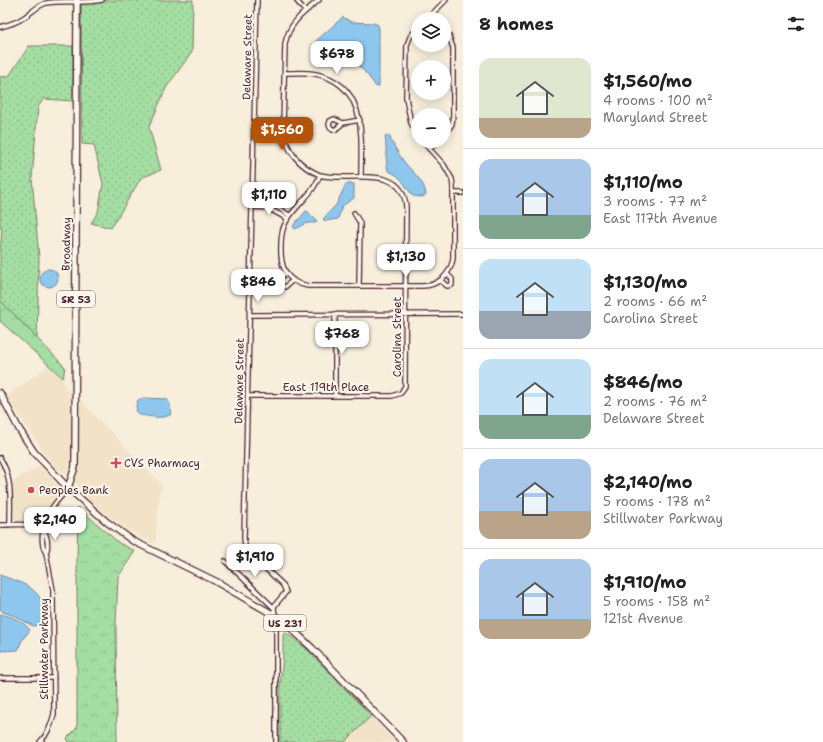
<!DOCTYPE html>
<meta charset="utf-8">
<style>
:root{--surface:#fff;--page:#f6f6f6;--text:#222;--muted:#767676;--line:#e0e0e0;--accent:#b45309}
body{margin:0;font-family:"Shantell Sans",sans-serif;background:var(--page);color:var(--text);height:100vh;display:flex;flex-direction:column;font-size:15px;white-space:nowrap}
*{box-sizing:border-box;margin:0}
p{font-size:13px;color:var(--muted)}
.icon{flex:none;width:22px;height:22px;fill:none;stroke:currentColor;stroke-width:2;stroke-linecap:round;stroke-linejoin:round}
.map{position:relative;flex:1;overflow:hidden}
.sheet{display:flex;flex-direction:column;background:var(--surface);width:360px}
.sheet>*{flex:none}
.tools{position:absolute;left:411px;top:12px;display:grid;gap:8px}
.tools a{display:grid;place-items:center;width:40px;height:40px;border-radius:50%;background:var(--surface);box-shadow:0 2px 10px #0003;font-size:20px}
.price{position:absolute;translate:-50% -34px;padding:0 9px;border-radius:8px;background:#fff;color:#222;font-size:13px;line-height:26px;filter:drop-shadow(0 1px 2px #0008)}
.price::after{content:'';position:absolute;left:50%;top:24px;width:12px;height:9px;margin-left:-6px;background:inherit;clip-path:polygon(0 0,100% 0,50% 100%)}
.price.active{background:var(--accent);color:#fff}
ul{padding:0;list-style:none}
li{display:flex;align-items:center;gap:12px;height:100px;padding:0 16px}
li+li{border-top:1px solid var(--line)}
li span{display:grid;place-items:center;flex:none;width:112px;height:80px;border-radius:12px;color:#555}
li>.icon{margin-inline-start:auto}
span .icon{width:48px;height:48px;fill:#fffc;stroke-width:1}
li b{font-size:17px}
h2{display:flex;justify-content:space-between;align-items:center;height:48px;padding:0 16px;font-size:17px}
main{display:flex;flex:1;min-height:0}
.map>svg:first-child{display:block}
.built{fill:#f2e3c8}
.grass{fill:url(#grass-dots);stroke:#777e67}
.forest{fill:url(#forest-crowns);stroke:#777e67}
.water{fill:#8ec7ed;stroke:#73849f}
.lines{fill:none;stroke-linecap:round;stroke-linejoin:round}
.minor-casing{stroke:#4a1f2b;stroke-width:6}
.primary-casing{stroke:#4a1f2b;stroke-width:8}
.minor{stroke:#fbf7ec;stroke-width:3.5}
.primary{stroke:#fbf7ec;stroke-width:5.5}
.poi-dot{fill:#d1495b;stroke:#fbf7ec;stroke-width:1.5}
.labels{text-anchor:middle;stroke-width:4;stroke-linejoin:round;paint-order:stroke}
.shield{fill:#fbf7ec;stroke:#7f6065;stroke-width:1}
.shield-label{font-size:10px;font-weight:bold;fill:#4a1f2b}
.street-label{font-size:11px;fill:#4a1f2b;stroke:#fbf7ec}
.poi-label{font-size:11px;fill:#4a1f2b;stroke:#fbf7ec;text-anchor:start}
</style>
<main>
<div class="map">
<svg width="463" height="742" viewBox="0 0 463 742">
<defs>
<pattern id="grass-dots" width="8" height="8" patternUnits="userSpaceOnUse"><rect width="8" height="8" fill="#a4dea3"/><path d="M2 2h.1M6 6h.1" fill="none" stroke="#8fbe8c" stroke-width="1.8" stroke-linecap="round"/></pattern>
<pattern id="forest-crowns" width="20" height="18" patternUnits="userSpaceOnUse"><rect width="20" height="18" fill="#a4dea3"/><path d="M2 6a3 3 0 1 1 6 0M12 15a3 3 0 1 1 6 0" fill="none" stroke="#8fbe8c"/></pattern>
</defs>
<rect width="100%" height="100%" fill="#f7eedc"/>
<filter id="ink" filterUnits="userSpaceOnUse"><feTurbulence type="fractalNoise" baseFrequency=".025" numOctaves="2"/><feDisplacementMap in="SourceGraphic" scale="8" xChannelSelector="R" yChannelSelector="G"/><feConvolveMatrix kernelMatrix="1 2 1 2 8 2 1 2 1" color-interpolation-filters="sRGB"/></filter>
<g filter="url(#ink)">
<path class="built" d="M50 365 63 378 65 389 70 390 72 443 71 467 70 472 65 474 53 465 6 396Z
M80 400 163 486 159 496 155 544 123 527 88 500 79 490 76 482 79 452Z
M39 466 61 489V492L43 515 35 520 30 522H15L12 520V484L13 481Z
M371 716 395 742H345Z"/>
<path class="grass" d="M81 0H193L192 52 166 88 149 127 161 170 141 178 111 228 91 223 98 212 103 184 94 145 82 144Z
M29 46H73V101L44 99 38 107 32 178 39 258 37 338 0 300V252L2 229 0 228V77L9 76Z
M286 633 307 649 371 716 345 742H280V686L283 657V635Z"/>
<path class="forest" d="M0 300 65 367 63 378 0 321Z
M78 507 119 543 135 551 118 577 116 623 117 742H69L67 738 77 728V564Z"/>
<path class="water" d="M343 17 351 22 374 23 378 25 379 29V86L376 87C366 71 352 57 334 51 327 49 322 50 316 45V41Z
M387 135 390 136 391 141C396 148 399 156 405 163 412 172 425 181 426 195L422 197 413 196C404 186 403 176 388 171 385 160 387 148 385 136Z
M346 184H354V198L342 206 338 219 325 221 323 219 336 205Z
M306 211H307L317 221 315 223C303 222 304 226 295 229L293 226Z
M40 278a9 9 0 1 1 18 0a9 9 0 1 1-18 0Z
M143 398 167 399 170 404 171 414C164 420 148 416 140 415L137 413 136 405 138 400Z
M0 575C18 582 43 587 43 611 43 617 42 621 38 625L33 626 15 616 3 612 0 609Z
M0 614C11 616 23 621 30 630L22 640 18 650 0 651Z"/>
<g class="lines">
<defs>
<path id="minor" d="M257 0 244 538 245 546 248 552 283 585 286 592 275 605 274 608 276 627V742
M296 0 305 11
M319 0C303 13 289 23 285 44L283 129C286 151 300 167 320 175 313 195 296 204 286 222 282 229 281 237 281 245 280 266 285 282 308 286H422C438 286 450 275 453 259V187L452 179 444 165 422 141
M427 19 446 0
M0 27C8 25 16 23 23 18 31 13 37 6 46 3 65 0 84 4 102 0
M418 27 410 37 407 45 406 98 411 123 418 135
M444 29 449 36 453 48V115L452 124 444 136
M285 73C295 73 306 72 316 74 368 85 361 137 361 177
M343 123 334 119 330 121 329 125 331 128 335 130 343 123 360 120
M429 149 439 141
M453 193H463
M253 202C270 202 276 206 290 216
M252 207 268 208 288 219
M354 213 360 223 359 286
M286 272 279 280 280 285 285 287 293 280
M440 280 447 286 452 285V279L447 274
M335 314V396
M250 315 463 314
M248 396H392L401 393 405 386 406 207C403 162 348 183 320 175
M0 458C13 478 10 501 10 525
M0 525C13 525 32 522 44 530
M29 525 49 514
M44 530C47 537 49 546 46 553
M225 561 274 608
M0 678H54
M40 742C48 734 51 725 54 714L53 590 46 553C39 542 43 525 49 513 53 504 62 496 68 488"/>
<path id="primary" d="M0 393 19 429 34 452 68 488 107 522 133 541 215 581 274 615 292 629 312 648 403 742
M68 488 75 467 77 0"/>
</defs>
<use href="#minor" class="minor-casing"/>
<use href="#primary" class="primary-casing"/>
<use href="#minor" class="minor"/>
<use href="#primary" class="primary"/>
</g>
</g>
<g class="poi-dot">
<path d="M114 457h4v4h4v4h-4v4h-4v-4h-4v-4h4z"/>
<circle cx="31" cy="490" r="4"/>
</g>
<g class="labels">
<g class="shield">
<rect x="57" y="291" width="38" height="16" rx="3"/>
<rect x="264" y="615" width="42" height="16" rx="3"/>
</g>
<g class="shield-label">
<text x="76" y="303">SR 53</text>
<text x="285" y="627">US 231</text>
</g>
<g class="street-label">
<text transform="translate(247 57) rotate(-89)" y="4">Delaware Street</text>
<text transform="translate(66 244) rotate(-89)" y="4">Broadway</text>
<text transform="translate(397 337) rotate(-90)" y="4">Carolina Street</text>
<text transform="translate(239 381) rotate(-89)" y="4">Delaware Street</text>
<text x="326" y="391">East 119th Place</text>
<text transform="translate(44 649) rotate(-90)" y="4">Stillwater Parkway</text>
</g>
<g class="poi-label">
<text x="124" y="467">CVS Pharmacy</text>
<text x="39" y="494">Peoples Bank</text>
</g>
</g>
</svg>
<div class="tools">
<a><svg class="icon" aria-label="layers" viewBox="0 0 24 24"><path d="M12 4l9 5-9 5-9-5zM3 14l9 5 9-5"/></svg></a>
<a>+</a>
<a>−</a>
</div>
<b class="price" style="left:337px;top:75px">$678</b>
<b class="price active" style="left:282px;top:151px">$1,560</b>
<b class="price" style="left:269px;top:216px">$1,110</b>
<b class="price" style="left:406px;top:278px">$1,130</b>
<b class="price" style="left:258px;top:303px">$846</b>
<b class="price" style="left:342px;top:355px">$768</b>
<b class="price" style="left:55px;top:541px">$2,140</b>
<b class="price" style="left:255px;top:578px">$1,910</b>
</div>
<section class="sheet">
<h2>8 homes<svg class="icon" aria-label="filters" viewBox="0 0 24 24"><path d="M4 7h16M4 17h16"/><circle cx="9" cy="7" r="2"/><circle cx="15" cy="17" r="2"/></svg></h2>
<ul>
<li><span style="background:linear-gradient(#dfe7d0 75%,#b9a48a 0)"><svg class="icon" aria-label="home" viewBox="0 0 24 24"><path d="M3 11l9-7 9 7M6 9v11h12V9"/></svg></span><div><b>$1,560/mo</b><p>4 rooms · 100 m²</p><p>Maryland Street</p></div></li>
<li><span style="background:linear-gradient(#a9c7e8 70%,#7fa58c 0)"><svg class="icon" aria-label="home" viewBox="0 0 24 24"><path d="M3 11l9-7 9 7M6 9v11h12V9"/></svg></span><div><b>$1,110/mo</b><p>3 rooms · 77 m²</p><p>East 117th Avenue</p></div></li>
<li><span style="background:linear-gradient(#bfe0f5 65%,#9aa5b1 0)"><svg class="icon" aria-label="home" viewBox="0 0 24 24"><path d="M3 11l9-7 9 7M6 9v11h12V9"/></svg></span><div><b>$1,130/mo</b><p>2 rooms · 66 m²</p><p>Carolina Street</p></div></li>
<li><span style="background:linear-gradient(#bfe0f5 70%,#7fa58c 0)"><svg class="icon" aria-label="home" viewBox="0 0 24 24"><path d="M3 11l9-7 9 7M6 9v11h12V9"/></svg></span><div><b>$846/mo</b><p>2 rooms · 76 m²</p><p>Delaware Street</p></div></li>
<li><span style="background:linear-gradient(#a9c7e8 65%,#b9a48a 0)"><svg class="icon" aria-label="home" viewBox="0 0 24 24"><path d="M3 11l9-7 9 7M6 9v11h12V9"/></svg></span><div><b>$2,140/mo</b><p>5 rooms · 178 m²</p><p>Stillwater Parkway</p></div></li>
<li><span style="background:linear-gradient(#a9c7e8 75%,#b9a48a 0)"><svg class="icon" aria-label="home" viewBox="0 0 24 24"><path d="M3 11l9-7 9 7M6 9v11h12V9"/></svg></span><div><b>$1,910/mo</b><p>5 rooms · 158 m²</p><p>121st Avenue</p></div></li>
</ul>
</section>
</main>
